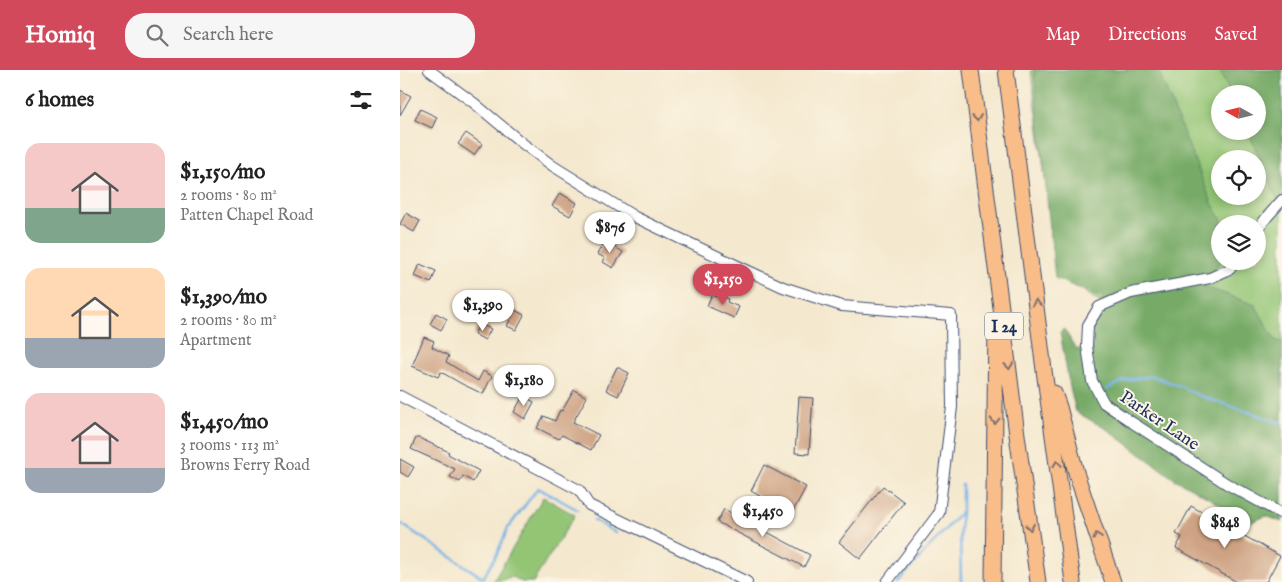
<!DOCTYPE html>
<meta charset="utf-8">
<style>
:root{--surface:#fff;--page:#f6f6f6;--text:#222;--muted:#767676;--accent:#d1495b}
body{margin:0;font-family:"IM FELL English",serif;background:var(--page);color:var(--text);height:100vh;display:flex;flex-direction:column;font-size:19px;white-space:nowrap}
*{box-sizing:border-box;margin:0}
p{font-size:16px;color:var(--muted)}
.icon{flex:none;width:28px;height:28px;fill:none;stroke:currentColor;stroke-width:2;stroke-linecap:round;stroke-linejoin:round}
.map{position:relative;flex:1;overflow:hidden}
.side{display:flex;flex-direction:column;background:var(--surface);width:400px}
.side>*{flex:none}
.needle{width:32px;rotate:278deg}
.fabs{position:absolute;left:811px;top:15px;display:grid;gap:10px}
.fabs a{display:grid;place-items:center;width:55px;height:55px;border-radius:50%;background:var(--surface);box-shadow:0 2px 8px #0003;font-size:25px}
.price{position:absolute;translate:-50% -42px;padding:0 11px;border-radius:18px;background:#fff;color:#222;font-size:16px;line-height:32px;filter:drop-shadow(0 1px 2px #0008)}
.price::after{content:'';position:absolute;left:50%;top:30px;width:15px;height:11px;margin-left:-8px;background:inherit;clip-path:polygon(0 0,100% 0,50% 100%)}
.price.current{background:var(--accent);color:#fff}
ul{padding:0;list-style:none}
li{display:flex;align-items:center;gap:15px;height:125px;padding:0 25px}
li span{display:grid;place-items:center;flex:none;width:140px;height:100px;border-radius:15px;color:#555}
li>.icon{margin-inline-start:auto}
span .icon{width:60px;height:60px;fill:#fffc;stroke-width:1}
li b{font-size:21px}
h2{display:flex;justify-content:space-between;align-items:center;height:60px;padding:0 25px;font-size:21px}
header{display:flex;align-items:center;gap:30px;box-sizing:border-box;height:70px;padding:0 25px;background:var(--accent);color:#fff}
header strong{font-size:24px}
nav{display:flex;gap:28px;margin-inline-start:auto;font-size:18px}
.search{width:350px;height:45px;background:var(--page);display:flex;align-items:center;gap:12px;box-sizing:border-box;padding:0 18px;border-radius:20px;color:var(--muted);font-size:19px}
main{display:flex;flex:1;min-height:0}
.map>svg:first-child{display:block}
.green{fill:#93c575;stroke:#577a6a;fill-rule:evenodd}
.forest{fill:#76aa66;stroke:#486c62}
.lines{fill:none;stroke-linecap:round;stroke-linejoin:round}
.stream{stroke:#76b3e9;stroke-width:2.5}
.building{fill:#cea283}
.minor-casing{stroke:#3c4b6f;stroke-width:12}
.highway-casing{stroke:#3c4b6f;stroke-width:17}
.minor{stroke:#fff;stroke-width:10}
.highway{stroke:#f8bd89;stroke-width:15}
.oneway{stroke:#7e6f71}
.labels{text-anchor:middle;stroke-width:4;stroke-linejoin:round;paint-order:stroke}
.shield{fill:#fcf5e5;stroke:#5e6a86;stroke-width:1}
.shield-label{font-size:16px;font-weight:bold;fill:#1b2f5e}
.street-label{font-size:18px;fill:#1b2f5e;stroke:#fcf5e5}
</style>
<header>
<strong>Homiq</strong>
<div class="search"><svg class="icon" aria-label="search" viewBox="0 0 24 24"><circle cx="10" cy="10" r="6"/><path d="M15 15l6 6"/></svg>Search here</div>
<nav><a>Map</a><a>Directions</a><a>Saved</a></nav>
</header>
<main>
<section class="side">
<h2>6 homes<svg class="icon" aria-label="filters" viewBox="0 0 24 24"><path d="M4 7h16M4 17h16"/><circle cx="9" cy="7" r="2"/><circle cx="15" cy="17" r="2"/></svg></h2>
<ul>
<li><span style="background:linear-gradient(#f6c9c9 65%,#7fa58c 0)"><svg class="icon" aria-label="home" viewBox="0 0 24 24"><path d="M3 11l9-7 9 7M6 9v11h12V9"/></svg></span><div><b>$1,150/mo</b><p>2 rooms · 80 m²</p><p>Patten Chapel Road</p></div></li>
<li><span style="background:linear-gradient(#ffd9b3 70%,#9aa5b1 0)"><svg class="icon" aria-label="home" viewBox="0 0 24 24"><path d="M3 11l9-7 9 7M6 9v11h12V9"/></svg></span><div><b>$1,390/mo</b><p>2 rooms · 80 m²</p><p>Apartment</p></div></li>
<li><span style="background:linear-gradient(#f6c9c9 75%,#9aa5b1 0)"><svg class="icon" aria-label="home" viewBox="0 0 24 24"><path d="M3 11l9-7 9 7M6 9v11h12V9"/></svg></span><div><b>$1,450/mo</b><p>3 rooms · 113 m²</p><p>Browns Ferry Road</p></div></li>
</ul>
</section>
<div class="map">
<svg width="882" height="512" viewBox="0 0 882 512">
<rect width="100%" height="100%" fill="#fcf5e5"/>
<filter id="ink" filterUnits="userSpaceOnUse"><feTurbulence type="fractalNoise" baseFrequency=".02" numOctaves="2"/><feDisplacementMap in="SourceGraphic" scale="10" xChannelSelector="R" yChannelSelector="G"/><feConvolveMatrix kernelMatrix="1 2 1 2 8 2 1 2 1" color-interpolation-filters="sRGB"/></filter>
<filter id="wash" filterUnits="userSpaceOnUse"><feTurbulence type="fractalNoise" baseFrequency=".0096" numOctaves="4" result="noise"/><feDisplacementMap in="SourceGraphic" scale="20" xChannelSelector="R" yChannelSelector="G"/><feGaussianBlur stdDeviation="1.12" result="paint"/><feColorMatrix in="noise" values="0 0 0 0 0 0 0 0 0 0 0 0 0 0 0 0 0 1.4 0 .05"/><feComposite in="paint" operator="in"/></filter>
<g filter="url(#wash)">
<rect width="100%" height="100%" fill="#f4e8ce"/>
<path class="green" d="M631 0H882V386L712 241 660 204 646 117ZM820 24H858V61H820ZM820 89H858V126H820ZM820 154H858V191H820Z
M143 427 175 445 133 512H122L113 507 106 508 104 510H94Z"/>
<path class="forest" d="M634 0H758L812 133 824 154H820V191L803 216 855 235 875 270 882 272V452L866 446 851 452 773 408 708 360 676 342 669 313 660 262 664 259 676 279H692V260L704 227 673 216 655 208Z
M819 0H882V140L848 61H858V24H831Z"/>
<g class="lines">
<path class="stream" d="M707 319 726 310 753 306 780 316 800 326 882 353
M194 450 216 463
M0 453 83 508 96 486 108 458 138 418 178 440
M498 512 562 441V414
M561 512 560 461 562 441"/>
</g>
<g id="blocks">
<path class="building" d="M0 20 11 26 0 45Z
M20 39 37 47 32 58 15 50Z
M66 63 82 74 74 85 58 74Z
M160 123 177 133 170 146 152 136Z
M6 143 20 151 14 162 0 154Z
M205 171 223 182 213 198 203 192 205 188 197 184Z
M20 194 36 201 31 213 15 206Z
M312 224 317 227 318 224 328 229 327 232 339 237 334 248 307 236Z
M115 240 124 245 116 260 107 256Z
M36 243 47 249 41 260 30 254Z
M80 254 91 259 85 270 74 264Z
M24 267 34 271 32 277 49 286 46 292 78 311 83 301 92 306 83 324 62 314 41 302 38 307 12 296Z
M217 297 229 303 218 326 206 320Z
M174 320 187 327 173 352 199 365 191 380 162 365 159 369 137 358 144 346 155 351 160 340 162 341Z
M123 326 134 332 125 349 114 342Z
M399 327 413 328 409 384 395 383Z
M16 368H19L49 382 48 384 79 401 73 412 63 406 60 412 50 407 55 399 11 379Z
M0 389 14 397 8 407 0 402Z
M364 395 406 417 392 443 383 438 381 441 378 439 377 440 361 432 362 431 359 429 360 426 351 421Z
M483 416 504 432 460 489 439 472Z
M791 436 880 486 866 512H837L776 478 782 467 776 464Z
M324 439 410 485 404 497 317 452Z"/>
</g>
</g>
<g filter="url(#ink)">
<use href="#blocks" fill-opacity="0" stroke="#3c4b6f" stroke-width="1"/>
<g class="lines">
<defs>
<path id="minor" d="M29 0 74 33 122 73 153 96 235 147 325 190 383 217 442 236 551 245 552 337 539 443 487 512
M858 159 867 147 882 130
M835 191 830 199 810 208 731 223 699 237 688 255 687 276 692 311 704 333 733 353 827 414 882 444
M0 326 179 420 189 435 347 512"/>
<path id="highway" d="M571 0 617 365 638 512
M606 0 644 300 673 512
M654 323 659 337 677 406 713 512
M593 512 596 254"/>
</defs>
<use href="#minor" class="minor-casing"/>
<use href="#highway" class="highway-casing"/>
<use href="#minor" class="minor"/>
<use href="#highway" class="highway"/>
</g>
<defs><path id="oneway-chevron" d="M-2-3.5L2.5 0L-2 3.5" fill="none" stroke-width="1.6" stroke-linecap="round" stroke-linejoin="round" transform="scale(1.25)"/></defs>
<g class="oneway">
<use href="#oneway-chevron" transform="translate(577 48) rotate(83)"/>
<use href="#oneway-chevron" transform="translate(636 233) rotate(-97)"/>
<use href="#oneway-chevron" transform="translate(609 296) rotate(83)"/>
<use href="#oneway-chevron" transform="translate(595 351) rotate(91)"/>
<use href="#oneway-chevron" transform="translate(657 394) rotate(-98)"/>
<use href="#oneway-chevron" transform="translate(630 457) rotate(82)"/>
<use href="#oneway-chevron" transform="translate(697 466) rotate(-108)"/>
</g>
</g>
<g class="labels">
<rect class="shield" x="585" y="242.5" width="38" height="27" rx="4"/>
<g class="shield-label">
<text x="604" y="262">I 24</text>
</g>
<g class="street-label">
<text transform="translate(760 350) rotate(34)" y="6">Parker Lane</text>
</g>
</g>
</svg>
<div class="fabs">
<a><svg class="needle" viewBox="-14 -14 28 28"><path d="M0-13l5 13h-10z" fill="#e53935"/><path d="M0 13l5-13h-10z" fill="#767676"/></svg></a>
<a><svg class="icon" aria-label="locate" viewBox="0 0 24 24"><circle cx="12" cy="12" r="6"/><path d="M12 2v4M12 18v4M2 12h4M18 12h4"/></svg></a>
<a><svg class="icon" aria-label="layers" viewBox="0 0 24 24"><path d="M12 4l9 5-9 5-9-5zM3 14l9 5 9-5"/></svg></a>
</div>
<b class="price" style="left:210px;top:184px">$876</b>
<b class="price current" style="left:323px;top:236px">$1,150</b>
<b class="price" style="left:83px;top:262px">$1,390</b>
<b class="price" style="left:124px;top:337px">$1,180</b>
<b class="price" style="left:363px;top:468px">$1,450</b>
<b class="price" style="left:825px;top:479px">$848</b>
</div>
</main>
